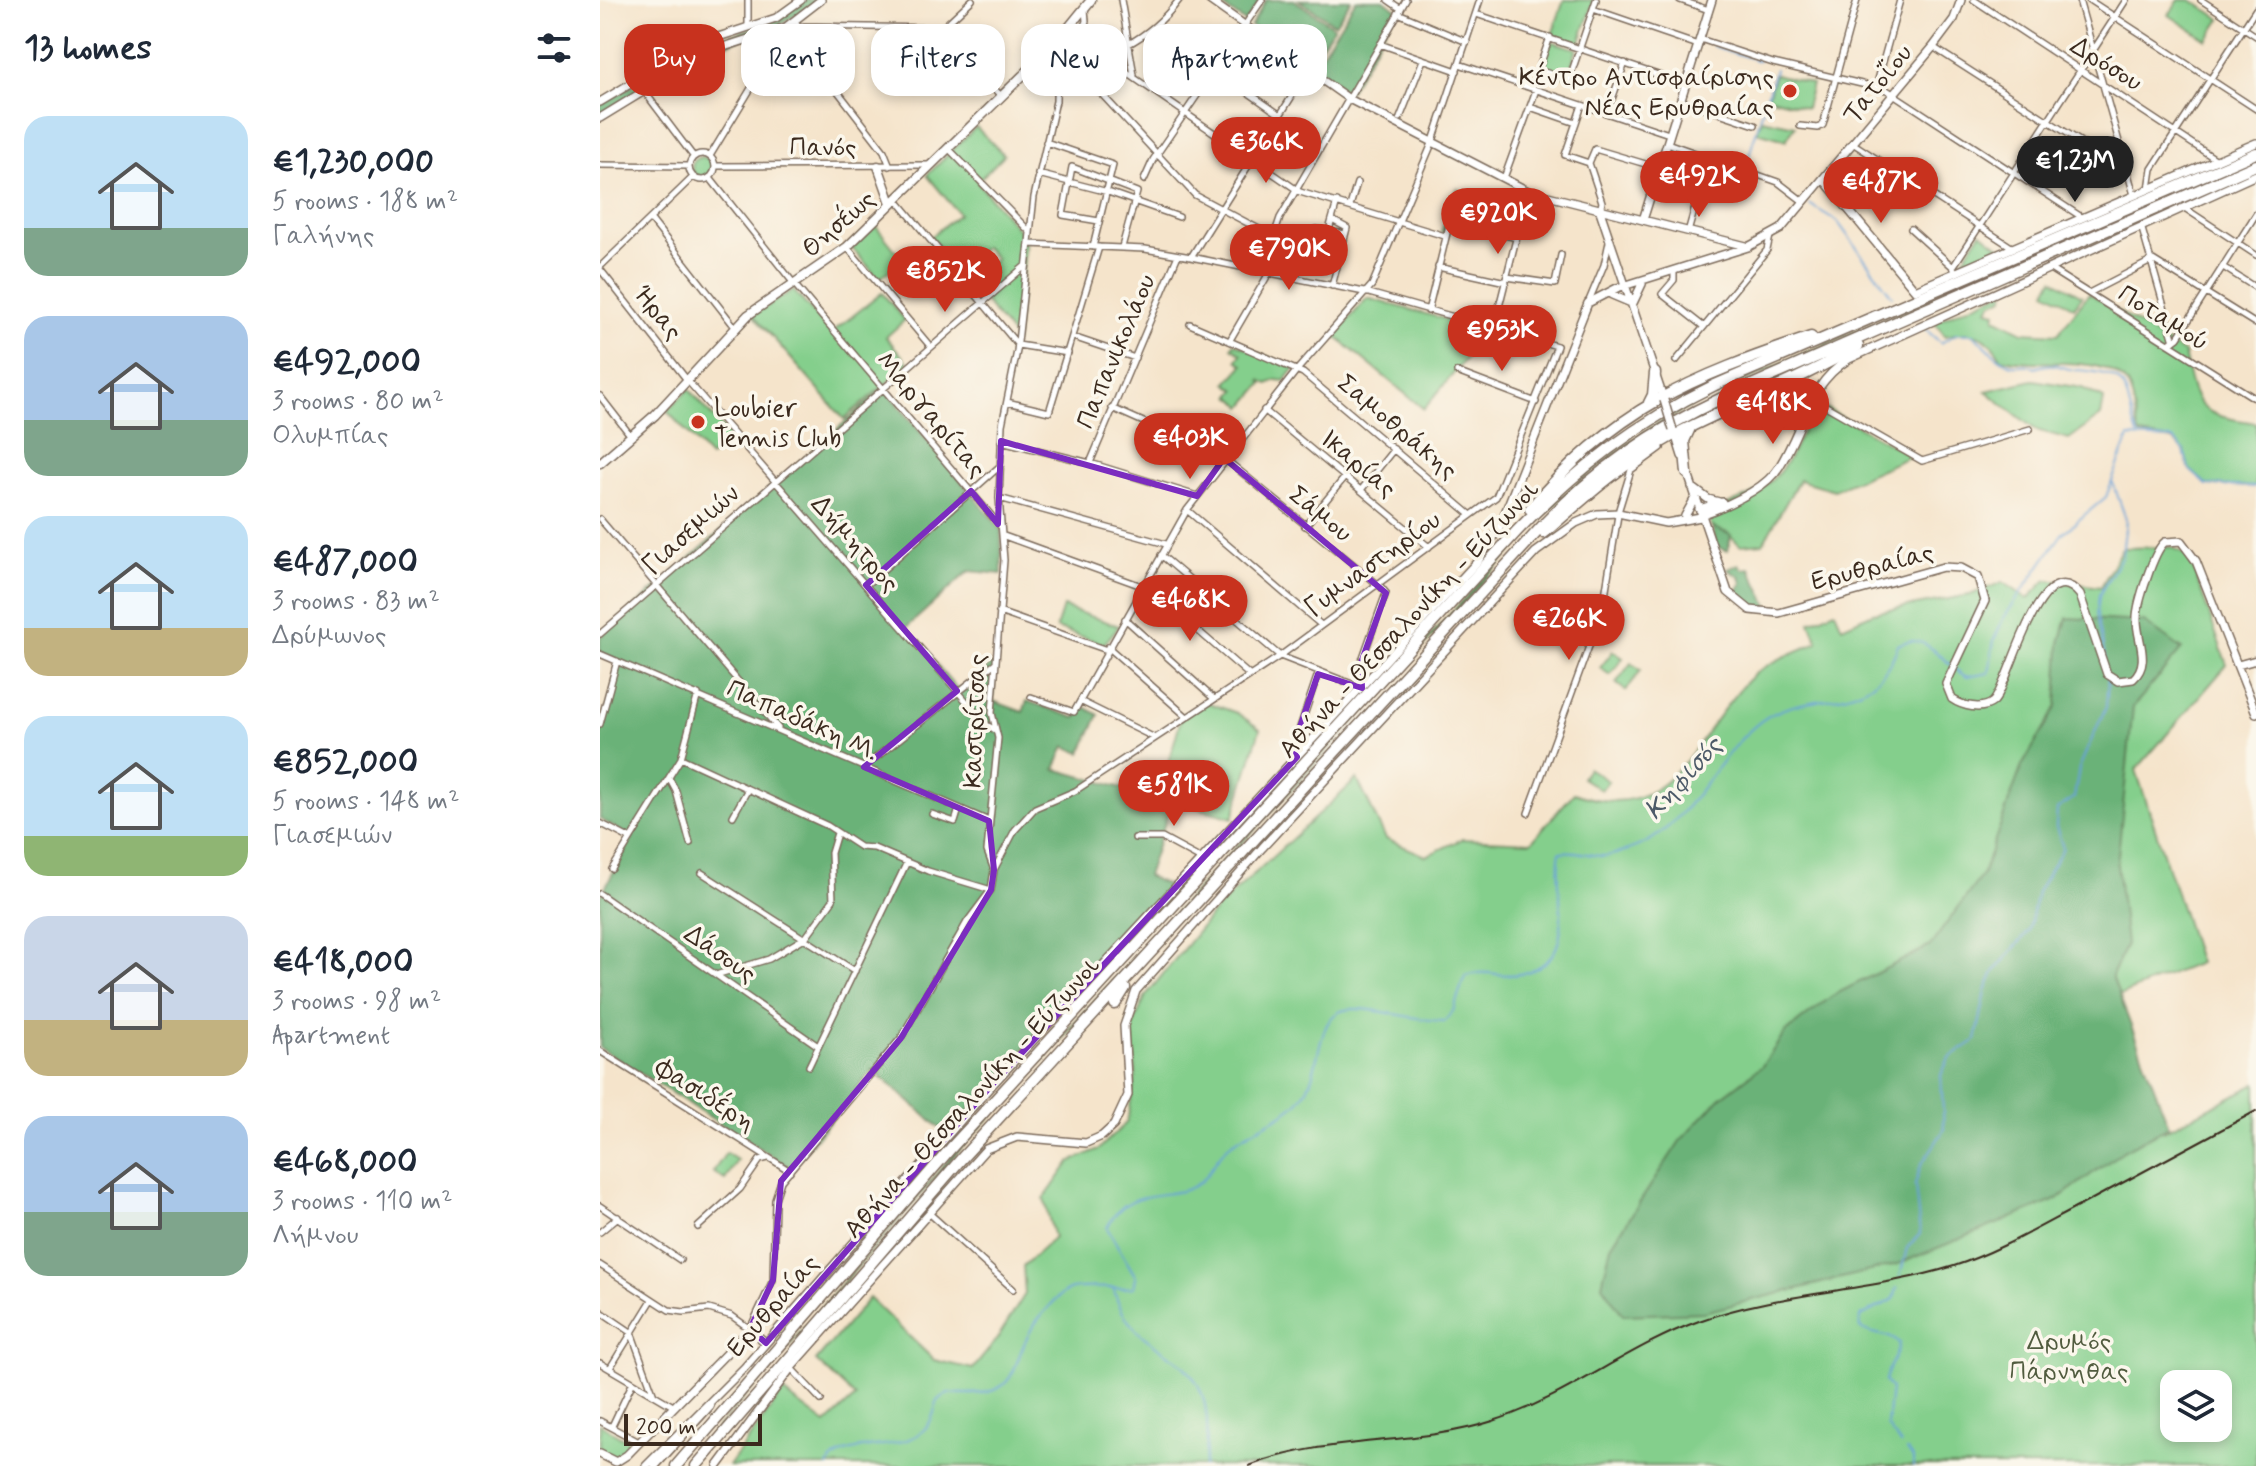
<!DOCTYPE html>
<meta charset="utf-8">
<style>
:root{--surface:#fff;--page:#f6f6f7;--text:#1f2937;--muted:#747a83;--accent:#c8321e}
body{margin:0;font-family:Mynerve,sans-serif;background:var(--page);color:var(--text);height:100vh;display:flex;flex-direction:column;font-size:30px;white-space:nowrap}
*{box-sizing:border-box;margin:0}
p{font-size:26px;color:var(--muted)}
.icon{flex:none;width:44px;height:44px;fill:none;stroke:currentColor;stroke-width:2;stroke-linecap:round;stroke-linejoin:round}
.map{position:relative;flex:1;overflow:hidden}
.sheet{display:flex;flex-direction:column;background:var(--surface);width:600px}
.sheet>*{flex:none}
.hud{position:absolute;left:24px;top:24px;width:760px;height:72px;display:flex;gap:16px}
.controls{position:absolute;left:1560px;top:1370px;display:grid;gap:16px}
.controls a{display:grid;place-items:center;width:72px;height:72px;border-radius:16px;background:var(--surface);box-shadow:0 4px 12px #0003;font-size:40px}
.scale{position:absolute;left:24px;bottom:20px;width:138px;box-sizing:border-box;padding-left:8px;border:4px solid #3b2a1e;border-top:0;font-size:22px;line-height:28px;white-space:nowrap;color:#3b2a1e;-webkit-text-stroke:6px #fbf7ec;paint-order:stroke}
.price{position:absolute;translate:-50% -68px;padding:0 18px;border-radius:28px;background:var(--accent);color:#fff;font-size:26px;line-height:52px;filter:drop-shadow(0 2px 4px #0008)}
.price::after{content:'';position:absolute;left:50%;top:48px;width:24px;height:18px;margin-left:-12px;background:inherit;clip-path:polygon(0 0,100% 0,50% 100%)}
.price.selected{background:#222;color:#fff}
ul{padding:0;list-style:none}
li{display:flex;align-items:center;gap:24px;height:200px;padding:0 24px}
li span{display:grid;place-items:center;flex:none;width:224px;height:160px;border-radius:24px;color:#555}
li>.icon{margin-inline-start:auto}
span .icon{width:96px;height:96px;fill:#fffc;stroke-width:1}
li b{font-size:34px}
h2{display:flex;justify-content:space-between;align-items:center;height:96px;padding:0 24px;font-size:34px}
.pill{padding:0 28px;border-radius:24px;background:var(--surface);box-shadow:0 4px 12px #0003;font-size:28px;line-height:72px}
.pill.selected{background:var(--accent);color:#fff}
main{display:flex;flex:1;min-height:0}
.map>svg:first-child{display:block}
.green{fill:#84cf8c;stroke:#607c55;stroke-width:2;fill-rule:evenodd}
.forest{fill:#6bb278;stroke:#536e4b;stroke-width:2}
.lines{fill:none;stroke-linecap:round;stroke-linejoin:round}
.stream{stroke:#67a1d7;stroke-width:2}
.street-casing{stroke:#7c6b5b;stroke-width:8}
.secondary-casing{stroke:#7c6b5b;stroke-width:10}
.primary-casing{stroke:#7c6b5b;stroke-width:11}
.highway-casing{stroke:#7c6b5b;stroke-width:13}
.street{stroke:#fff;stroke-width:5}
.secondary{stroke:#fff;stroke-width:7}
.primary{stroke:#fff;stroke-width:8}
.highway{stroke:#fff;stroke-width:10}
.rail{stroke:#3b2a1e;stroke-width:2}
.secondary-bridge-casing{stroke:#7c6b5b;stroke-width:10;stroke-linecap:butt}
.secondary-bridge{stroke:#fff;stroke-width:7}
.marked{fill:none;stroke:#7b2cbf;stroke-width:6;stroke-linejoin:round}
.poi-dot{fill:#c8321e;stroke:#fbf7ec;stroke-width:3}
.labels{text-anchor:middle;stroke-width:7;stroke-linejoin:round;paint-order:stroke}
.street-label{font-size:26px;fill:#3b2a1e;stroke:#fbf7ec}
.poi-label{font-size:26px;fill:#3b2a1e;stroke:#fbf7ec;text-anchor:end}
.park-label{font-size:26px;fill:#515c3f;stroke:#fbf7ec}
.water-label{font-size:28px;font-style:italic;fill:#4d5a68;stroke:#fbf7ec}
</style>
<main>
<section class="sheet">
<h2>13 homes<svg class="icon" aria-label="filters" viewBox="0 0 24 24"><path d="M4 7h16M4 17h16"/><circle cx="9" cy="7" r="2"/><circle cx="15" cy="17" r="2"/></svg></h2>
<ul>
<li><span style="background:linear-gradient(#bfe0f5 70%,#7fa58c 0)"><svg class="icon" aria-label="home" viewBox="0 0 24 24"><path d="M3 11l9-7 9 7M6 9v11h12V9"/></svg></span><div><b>€1,230,000</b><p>5 rooms · 188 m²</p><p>Γαλήνης</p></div></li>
<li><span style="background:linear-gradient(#a9c7e8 65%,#7fa58c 0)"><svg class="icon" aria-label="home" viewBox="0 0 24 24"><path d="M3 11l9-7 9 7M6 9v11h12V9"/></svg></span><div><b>€492,000</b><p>3 rooms · 80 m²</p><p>Ολυμπίας</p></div></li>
<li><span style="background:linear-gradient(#bfe0f5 70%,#c2b280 0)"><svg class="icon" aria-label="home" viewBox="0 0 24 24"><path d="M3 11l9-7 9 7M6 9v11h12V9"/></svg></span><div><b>€487,000</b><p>3 rooms · 83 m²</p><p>Δρύμωνος</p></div></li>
<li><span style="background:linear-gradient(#bfe0f5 75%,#8fb573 0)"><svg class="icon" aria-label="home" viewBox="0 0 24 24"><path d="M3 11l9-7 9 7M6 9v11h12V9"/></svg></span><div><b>€852,000</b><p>5 rooms · 148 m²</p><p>Γιασεμιών</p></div></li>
<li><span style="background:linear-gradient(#c9d6e8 65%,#c2b280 0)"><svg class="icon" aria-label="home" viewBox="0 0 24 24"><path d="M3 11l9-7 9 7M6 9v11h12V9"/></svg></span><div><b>€418,000</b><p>3 rooms · 98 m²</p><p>Apartment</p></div></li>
<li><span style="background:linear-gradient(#a9c7e8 60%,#7fa58c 0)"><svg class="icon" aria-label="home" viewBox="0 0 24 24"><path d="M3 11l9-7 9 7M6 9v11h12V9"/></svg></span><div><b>€468,000</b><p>3 rooms · 110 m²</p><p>Λήμνου</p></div></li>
</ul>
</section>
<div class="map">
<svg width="1656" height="1466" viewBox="0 0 1656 1466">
<rect width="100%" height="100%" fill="#fbf7ec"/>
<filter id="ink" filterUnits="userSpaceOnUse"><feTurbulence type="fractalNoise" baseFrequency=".0125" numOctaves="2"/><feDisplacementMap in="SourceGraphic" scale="16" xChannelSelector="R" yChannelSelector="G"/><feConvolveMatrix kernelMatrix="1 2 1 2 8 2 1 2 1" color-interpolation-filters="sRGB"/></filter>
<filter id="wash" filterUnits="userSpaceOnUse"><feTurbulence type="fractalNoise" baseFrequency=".006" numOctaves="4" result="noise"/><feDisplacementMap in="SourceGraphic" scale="32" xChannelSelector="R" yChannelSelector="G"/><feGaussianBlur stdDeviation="1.8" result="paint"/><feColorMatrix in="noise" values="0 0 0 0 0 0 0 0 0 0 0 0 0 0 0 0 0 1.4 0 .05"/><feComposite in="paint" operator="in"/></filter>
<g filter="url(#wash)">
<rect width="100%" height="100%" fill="#f5e4cb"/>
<path class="green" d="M964 0H994L979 44 952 35Z
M1579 0H1591L1621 19 1607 40 1569 15Z
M950 41 977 49 967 77 941 69Z
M1175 74 1212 84 1206 108 1168 97Z
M1162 119 1195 126 1186 140 1157 132Z
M376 127 404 155 377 182 426 238 416 340 368 281 396 259 385 247 357 269 330 237 359 214 327 175Z
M92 167a10 10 0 1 1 20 0a10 10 0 1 1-20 0Z
M1656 158 1120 392C1052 424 995 463 943 517L357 1153 85 1466 355 1152 922 536C980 474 1041 427 1119 390Z
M857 189 865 192 845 233 841 232Z
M276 226 303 260 279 279 252 248Z
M717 232 743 236 740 246 718 243Z
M1381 232 1402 248 1359 267V266Z
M1453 279 1482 296 1474 307 1446 291Z
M193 290 231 333 282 293 305 320 286 337 309 364 244 419 153 315Z
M1405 291 1404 297 1391 303 1388 310 1396 312 1395 318 1423 332 1458 334 1489 293 1584 353C1595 409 1598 415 1656 423V487L1607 485 1589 469 1584 450 1573 440 1540 435C1534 420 1536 400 1528 386 1507 351 1434 369 1401 358 1387 333 1372 330 1345 336L1334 322Z
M767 298 889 331 824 409 735 336Z
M634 343 695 368 685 381 676 380 668 384 660 380 663 383 643 407 631 396 636 390 627 383 643 365 637 360 641 354 632 347Z
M1433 380 1482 388 1504 399 1501 416 1469 439 1436 430 1386 391Z
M89 389 131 438 110 457 67 411Z
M1215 402 1311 456 1234 490 1199 480 1163 543 1140 545 1128 533 1111 527 1110 518C1120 505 1139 501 1153 494 1189 474 1199 437 1215 402Z
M1572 547 1589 557 1627 665 1536 770 1599 963 1501 1003 1564 1131 1656 1084V1466H129L183 1392 226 1424 255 1397 216 1361 269 1298 334 1360 373 1369 395 1342 425 1294 423 1266 454 1238 444 1199 470 1162 499 1149 527 1122 536 1075 532 1028 546 995 616 909 757 779 786 839 826 856 862 839 931 842 974 793C1071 829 1094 736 1147 681 1164 663 1196 652 1218 642L1210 622 1235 611 1242 627 1273 613 1370 595 1403 582 1428 599 1446 580 1501 587 1522 548ZM1574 1384H1618V1428H1574Z
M463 607 519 626 504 644 456 628Z
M1013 651 1023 658 1010 675 1000 668Z
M1031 663 1041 670 1026 691 1016 683Z
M606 702 637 713 660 729 633 818 559 797 581 718Z
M988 768 1008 781 1001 790 982 778Z
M126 1153 137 1160 125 1180 113 1172Z
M0 1424 31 1443 16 1459 0 1451Z"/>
<path class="forest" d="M204 0H218L178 26 93 56 0 115V105L103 44 177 20Z
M614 0H660L645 22Z
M666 0H694L734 27 708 65 651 26Z
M699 0H751L735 24Z
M756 0H784L797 9 748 93 714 70V66Z
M284 388 401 529 402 574 369 571 306 628 358 690 395 663 393 701 423 712 427 701 476 718 483 706 499 715 481 753 465 746 455 769 572 802 547 876 571 887 347 1134 273 1070 191 1168 0 1048V897L32 838 0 819V736L20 661 0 652V637Z
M1112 527 1131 535 1128 551 1117 547Z
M1139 564 1142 569 1150 568 1168 605 1166 609 1153 605 1136 592 1142 583 1140 577 1127 569Z
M1467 618 1544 622 1582 649 1533 707 1517 865 1526 944 1512 976 1569 1126 1523 1151 1456 1200 1298 1264 1104 1312 1023 1315 1002 1285 1011 1246 1080 1141 1120 1098 1162 1066 1185 1033 1232 996 1330 946 1382 875 1422 766 1457 706 1460 643Z"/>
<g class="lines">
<path class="stream" d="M1113 46 1150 58
M1153 59 1159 61
M1146 166 1175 69
M1209 204 1237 221 1292 296
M1325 329 1341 343 1356 334H1373C1385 344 1396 359 1410 364 1421 368 1425 361 1435 368 1460 360 1457 369 1477 370 1536 374 1521 390 1538 435
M1505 658 1497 614 1499 595 1522 556 1526 519 1513 483
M1300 1276 1307 1248 1320 1234 1315 1185 1321 1165 1344 1130 1341 1075 1349 1058 1376 1040 1386 991 1394 972 1429 931 1437 892 1463 848 1456 827 1457 809 1474 798 1479 768 1506 707 1508 679
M1297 1288 1294 1299 1261 1316 1260 1328C1274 1336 1288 1333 1299 1343 1297 1359 1287 1366 1285 1382L1291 1388 1287 1426 1301 1445
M514 1290C535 1372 626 1334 604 1466
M1307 1451 1313 1458V1466
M228 1466C248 1430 329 1466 336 1402L348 1393C436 1402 400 1356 448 1308 454 1301 463 1291 472 1289 492 1285 514 1290 534 1287L536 1277 507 1228C528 1180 574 1205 601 1181 613 1170 618 1152 632 1143 652 1129 677 1121 695 1105 723 1080 713 1029 737 1013 756 1000 815 1022 845 1021L853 1011 865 976C885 968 901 978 920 974 985 959 951 895 960 852 976 849 987 856 1002 856 1015 856 1031 849 1043 844 1089 823 1116 755 1161 721 1210 685 1273 719 1298 645 1328 629 1343 665 1367 677L1389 673 1394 640 1403 619 1462 534 1506 497 1529 437 1573 439 1584 450 1589 469 1607 485 1656 487"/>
</g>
</g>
<g filter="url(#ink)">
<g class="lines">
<defs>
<path id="street" d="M148 0V26
M521 0 534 75
M788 0 801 9
M1080 0 1109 10
M1374 0 1617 160
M1479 0 1534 195
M1489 0 1656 109
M1601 0 1656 36
M485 9 486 21 471 61 595 195 672 236
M993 9 1098 45
M798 13 867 42
M876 14 1085 84
M198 26 336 28 402 97
M554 27 679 114
M340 30 372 0
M195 36 284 151 290 166
M182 37 195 36 197 24
M1100 39 1173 63 1287 90 1483 218
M780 44 857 71
M1333 47 1528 172
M501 55 700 192 845 236
M458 60C504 66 552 36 579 0
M859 64 1069 134
M938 70 969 80 996 0
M1276 87 1300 0
M932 88 950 37
M44 91 93 156
M1080 100 1155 125
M982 105 965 155 989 163
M930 107 976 123
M1007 113 1025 63
M800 118 823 60
M1200 126 1218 128 1223 125 1257 0
M446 142 513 165 493 247
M1067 143 1178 182 1204 202
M1254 144 1413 248
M349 149 430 232
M89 167a13 13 0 1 1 26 0a13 13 0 1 1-26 0Z
M110 156 182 37 179 30
M989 163 995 149 1059 168
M989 163 1002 202 1000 211
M0 165 88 166
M115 166 330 165
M438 174 508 192 579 217
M110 178 195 285 401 527
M904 178 936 90
M544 180 553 160 662 0
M1549 189 1552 169 1656 9
M296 199 417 344
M750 206 757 183
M1586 209 1656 255
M52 221 135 327
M499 221 463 215 472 167 537 192 522 247
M1311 229 1353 267
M1542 229 1573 338
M729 230 737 202
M1088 232 1109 158
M247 247 330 346
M741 250 716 245V229L745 234
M591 257 709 69
M0 267 93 177
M838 267 906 282
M1623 267 1656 288
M0 269 87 380 387 725 395 730
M1450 269 1656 399
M662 271 680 218 806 0
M1074 272V280L1062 294 1104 327
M1356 273 1353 267 1526 0
M907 277 955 284 961 255
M732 286 747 228 732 220
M1489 293 1553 260 1656 324
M988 303 1004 265 1009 242
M828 311 850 221 917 238
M590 324 703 373 871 515
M894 327 928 191
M473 337 535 358
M630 340 669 273
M1569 344 1578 337 1656 214
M418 345 468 353
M1076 361 1167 250 1170 236
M857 372 936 402
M0 396 31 436
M1212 398 1322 461 1430 429
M407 402 449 412 499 247
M512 408 624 458 781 587 786 593 761 663 762 688 680 656 561 555
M664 410 829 547
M401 441 490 463 597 496
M490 463 578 255
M761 490 794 449
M399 498 566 544
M587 510 720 624
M0 519 178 728
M705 526 745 477
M404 536 550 589 648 674
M266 585 400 466
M399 612 507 650
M525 619 613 698
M0 634 425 266
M508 647 586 716
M0 654 389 821
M431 697 474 712 587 510 697 370 772 285 833 141 880 0
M480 701 553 737
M0 724 17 661
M697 757 692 751 718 674
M81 758 228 826 260 847 274 848 328 871 391 890
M264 767 395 663
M70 780 76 791 90 843
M928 813 1003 608 1019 509 1031 470 1061 448
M332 814 355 822 359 809
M133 816 148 789
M0 823 29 838
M535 838H562L601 859
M395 868 415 830 435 808 475 791 680 656 896 497 957 346 769 293 591 257 545 249 429 244
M12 869 81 758 98 694
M102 873 255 971
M0 894 218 1046
M119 974 169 959 206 937 233 900 231 853 237 833
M0 1051 190 1171
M209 1066 307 862
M0 1206 80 1260
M329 1213 413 1289
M98 1227 140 1189 160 1160 168 1158
M0 1232 18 1217
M0 1265 69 1310 84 1312 109 1309 132 1316 150 1329 173 1280 175 1199 181 1181 301 1038 367 922 391 890 394 870 387 851 398 738 392 713 404 560 399 498 402 425 417 351 434 197 456 101 457 45
M0 1311 31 1332 54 1395
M0 1363 73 1406
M10 1368 52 1300
M191 1368 221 1400
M0 1421 39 1442
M12 1426 32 1384"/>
<path id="secondary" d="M609 0 749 99 928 191 1146 246
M0 102 97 44 176 18 201 0
M0 118 108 52 186 27 221 0
M1224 180 1315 290 1656 143
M1000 211 1064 400
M1043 220 1112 0
M1012 295 1031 303
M1033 303 1042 284
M1074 430 1082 456
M1086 468 1128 592 1150 610 1179 613 1343 567 1361 568 1378 577 1385 601 1346 684 1352 699C1362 706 1382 711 1393 702 1408 690 1440 545 1480 595L1507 674 1518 681 1533 679C1552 662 1536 639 1537 618 1537 604 1554 550 1565 542L1581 541 1596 561 1656 713
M1092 487 1108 499 1119 502
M1099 509 1122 502
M1101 515C1126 506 1165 490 1179 467 1204 428 1207 385 1249 359L1656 175
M1085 516 1095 498
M1638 665 1656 660
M0 1454 16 1462 27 1455 150 1329 166 1343
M46 1466 144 1368 390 1087 878 561 899 528 988 303 1017 288 1148 247 1181 229 1333 47 1354 19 1361 0
M55 1466 110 1406
M118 1466 191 1368 386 1149 417 1137 486 1143 502 1136 514 1125 528 1095 524 1026 536 991 662 848 936 552 976 523 997 514 1018 513 1066 523 1101 517"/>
<path id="primary" d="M278 166 291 203
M0 463 55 415 148 315 247 247 456 43 491 0"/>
<path id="highway" d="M1049 403 1053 395 1055 373
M1087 473 1084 441 1090 428
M930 509C1013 409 1092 377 1211 337
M944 533C983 499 1024 462 1070 437 1132 404 1198 382 1258 346
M515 1004 525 988
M76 1466 351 1148 917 531C976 469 1038 422 1115 385L1656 153
M96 1466 362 1158 947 521C998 468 1056 429 1122 398L1656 165"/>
</defs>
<use href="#street" class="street-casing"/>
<use href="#secondary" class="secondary-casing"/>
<use href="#primary" class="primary-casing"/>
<use href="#highway" class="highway-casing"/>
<use href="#street" class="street"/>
<use href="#secondary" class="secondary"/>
<use href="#primary" class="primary"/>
<use href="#highway" class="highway"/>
<path class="rail" d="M649 1466C727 1435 813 1447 893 1421 966 1398 1027 1347 1099 1321 1182 1291 1271 1292 1354 1266 1400 1251 1442 1225 1485 1203 1542 1172 1599 1142 1656 1111"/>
<defs>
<path id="secondary-bridge" d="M1064 400 1073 430"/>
</defs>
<use href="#secondary-bridge" class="secondary-bridge-casing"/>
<use href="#secondary-bridge" class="secondary-bridge"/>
</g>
</g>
<path class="marked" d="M401 441 597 496 624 458 786 593 761 663 762 688 718 674 692 751 697 757 390 1087 166 1343 150 1329 173 1280 181 1181 301 1038 391 890 394 870 389 821 264 767 357 691 266 585 371 491 398 524Z"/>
<g class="poi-dot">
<circle cx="1190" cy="91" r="8"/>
<circle cx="98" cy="422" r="8"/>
</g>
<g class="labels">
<g class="street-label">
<text transform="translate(1507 63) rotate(32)" y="9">Δρόσου</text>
<text transform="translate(1277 83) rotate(-51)" y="9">Τατοΐου</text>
<text x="223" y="155">Πανός</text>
<text transform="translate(238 223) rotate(-41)" y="9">Θησέως</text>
<text transform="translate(59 312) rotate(52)" y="9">Ήρας</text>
<text transform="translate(1564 317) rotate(32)" y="9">Ποταμού</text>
<text transform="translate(515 351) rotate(-67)" y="9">Παπανικολάου</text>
<text transform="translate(332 414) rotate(50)" y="9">Μαργαρίτας</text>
<text transform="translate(798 426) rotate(40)" y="9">Σαμοθράκης</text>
<text transform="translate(759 463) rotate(40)" y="9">Ικαρίας</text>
<text transform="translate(721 513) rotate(39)" y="9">Σάμου</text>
<text transform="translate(90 529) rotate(-42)" y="9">Γιασεμιών</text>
<text transform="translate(256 543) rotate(49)" y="9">Δήμητρος</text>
<text transform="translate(772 563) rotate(-36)" y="9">Γυμναστηρίου</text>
<text transform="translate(1272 566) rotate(-14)" y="9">Ερυθραίας</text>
<text transform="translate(808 619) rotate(-47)" y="9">Αθήνα - Θεσσαλονίκη - Εύζωνοι</text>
<text transform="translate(203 719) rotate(24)" y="9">Παπαδάκη Μ.</text>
<text transform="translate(374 721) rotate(-88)" y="9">Καστρίτσας</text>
<text transform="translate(121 953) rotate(35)" y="9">Δάσους</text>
<text transform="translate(106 1094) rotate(32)" y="9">Φασιδέρη</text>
<text transform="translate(371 1097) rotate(-48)" y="9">Αθήνα - Θεσσαλονίκη - Εύζωνοι</text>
<text transform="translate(172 1305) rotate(-49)" y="9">Ερυθραίας</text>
</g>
<g class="poi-label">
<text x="1174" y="85">Κέντρο Αντισφαίρισης<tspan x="1174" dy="30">Νέας Ερυθραίας</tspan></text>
<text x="114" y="416" text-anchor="start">Loubier<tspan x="114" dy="30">Tennis Club</tspan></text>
</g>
<g class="park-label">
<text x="1469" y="1349">Δρυμός<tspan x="1469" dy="30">Πάρνηθας</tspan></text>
</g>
<g class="water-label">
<text transform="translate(1082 777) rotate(-48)" y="10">Κηφισός</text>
</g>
</g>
</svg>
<div class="controls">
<a><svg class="icon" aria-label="layers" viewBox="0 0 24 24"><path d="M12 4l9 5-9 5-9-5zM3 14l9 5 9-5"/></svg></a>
</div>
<div class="scale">200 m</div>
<b class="price" style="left:666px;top:185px">€366K</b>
<b class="price selected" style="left:1475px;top:204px">€1.23M</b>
<b class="price" style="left:1099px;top:219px">€492K</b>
<b class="price" style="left:1281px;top:225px">€487K</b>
<b class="price" style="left:898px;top:256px">€920K</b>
<b class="price" style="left:689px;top:292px">€790K</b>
<b class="price" style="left:345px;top:314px">€852K</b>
<b class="price" style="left:902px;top:373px">€953K</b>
<b class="price" style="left:1173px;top:446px">€418K</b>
<b class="price" style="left:590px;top:481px">€403K</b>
<b class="price" style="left:590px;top:643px">€468K</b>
<b class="price" style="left:969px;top:662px">€266K</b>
<b class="price" style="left:574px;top:828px">€581K</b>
<div class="hud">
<a class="pill selected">Buy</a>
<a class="pill">Rent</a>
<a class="pill">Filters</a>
<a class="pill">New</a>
<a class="pill">Apartment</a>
</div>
</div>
</main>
